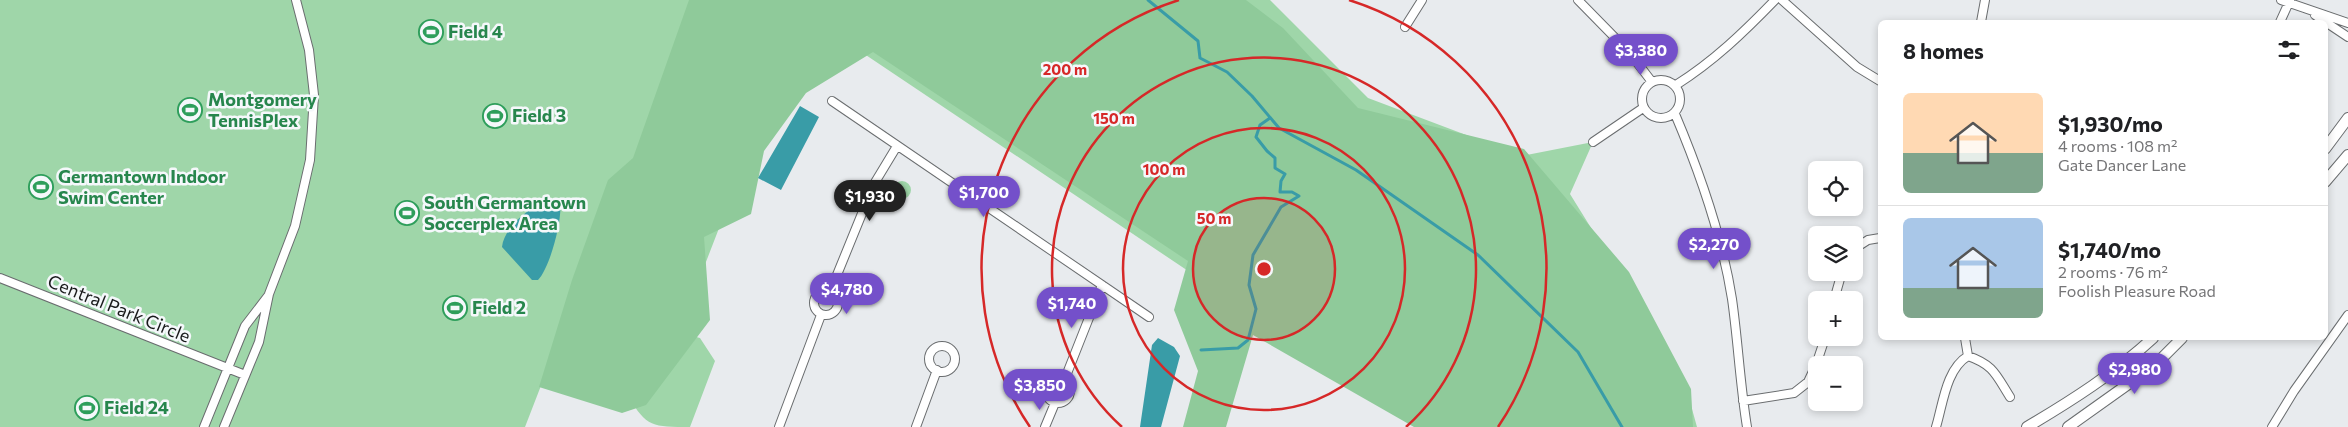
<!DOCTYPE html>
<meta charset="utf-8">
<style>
:root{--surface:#fff;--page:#f2f2f2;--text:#202124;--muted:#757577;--line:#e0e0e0;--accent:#7450ca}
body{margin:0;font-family:Commissioner,sans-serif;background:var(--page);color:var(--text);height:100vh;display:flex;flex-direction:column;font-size:19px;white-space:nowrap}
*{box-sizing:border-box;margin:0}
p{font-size:16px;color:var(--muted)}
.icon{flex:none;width:28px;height:28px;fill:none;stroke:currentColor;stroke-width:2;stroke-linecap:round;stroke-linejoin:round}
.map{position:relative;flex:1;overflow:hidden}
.side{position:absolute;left:1878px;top:20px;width:450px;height:320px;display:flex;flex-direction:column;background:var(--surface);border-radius:8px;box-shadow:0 2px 8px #0003}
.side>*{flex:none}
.tools{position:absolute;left:1808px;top:161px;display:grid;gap:10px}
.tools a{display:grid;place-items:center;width:55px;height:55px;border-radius:8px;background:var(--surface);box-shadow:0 2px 8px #0003;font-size:25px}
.price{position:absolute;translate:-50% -42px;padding:0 11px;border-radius:18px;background:var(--accent);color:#fff;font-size:16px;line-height:32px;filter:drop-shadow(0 1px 2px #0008)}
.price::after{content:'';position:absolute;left:50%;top:30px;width:15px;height:11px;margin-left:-8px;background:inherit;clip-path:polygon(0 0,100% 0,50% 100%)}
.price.current{background:#222;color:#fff}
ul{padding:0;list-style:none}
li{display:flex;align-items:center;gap:15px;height:125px;padding:0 25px}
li+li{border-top:1px solid var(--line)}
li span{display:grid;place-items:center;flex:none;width:140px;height:100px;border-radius:8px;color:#555}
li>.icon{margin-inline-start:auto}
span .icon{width:60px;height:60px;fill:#fffc;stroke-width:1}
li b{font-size:21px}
h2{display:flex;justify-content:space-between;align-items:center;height:60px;padding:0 25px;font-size:21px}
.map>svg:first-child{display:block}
.green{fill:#9fd6a9}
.forest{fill:#8fca9a}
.water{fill:#399ca7}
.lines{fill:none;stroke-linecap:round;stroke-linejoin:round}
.stream{stroke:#399ca7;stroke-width:3}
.street-casing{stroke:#6a6d6f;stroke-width:10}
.secondary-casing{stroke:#6a6d6f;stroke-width:12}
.street{stroke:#fff;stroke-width:8}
.secondary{stroke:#fff;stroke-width:10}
.ring{fill:none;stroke:#d62828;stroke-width:2.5}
.labels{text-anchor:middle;stroke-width:5;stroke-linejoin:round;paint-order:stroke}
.leisure-label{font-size:18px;font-weight:bold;fill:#27864d;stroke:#f5f8fb;text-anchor:start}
.street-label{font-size:18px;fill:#191a1b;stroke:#f5f8fb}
.centre{fill:#d62828;stroke:#f5f8fb;stroke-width:2.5}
.ring-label{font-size:15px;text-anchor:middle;font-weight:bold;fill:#d62828;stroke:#f5f8fb;stroke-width:5;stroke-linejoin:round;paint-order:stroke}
</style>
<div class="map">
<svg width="2348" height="427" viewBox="0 0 2348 427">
<rect width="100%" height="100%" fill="#e8ebee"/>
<path class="green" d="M0 0H1270L1368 98 1522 156 1593 142 1570 194 1642 310 1692 409 1697 427H1421L833 33 733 192 682 324 578 290 525 427H0Z
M893 190a9 9 0 1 1 18 0a9 9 0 1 1-18 0Z
M681 333 700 338 715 361 690 427C653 427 646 427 629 397Z"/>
<path class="forest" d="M689 0H1246L1283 28 1358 108 1524 149 1629 272 1691 389 1693 427H1414L1253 335 1226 427H1183L1198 371 1174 310 1188 261 873 52 806 93 764 151 751 214 704 237 710 320 646 405 622 413 539 387 572 280 608 180 633 158Z"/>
<path class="water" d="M800 106 819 117 781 190 758 178Z
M553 199 560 202C563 218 550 268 538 280H532L502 247C504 226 533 204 553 199Z
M1158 338 1174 347 1180 356 1161 427H1140L1152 345Z"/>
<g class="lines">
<path class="stream" d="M1148 0 1198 41 1200 58 1227 72 1252 96 1279 128 1356 170 1478 255 1578 352 1622 427
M1201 350 1238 348 1248 340 1256 309 1249 285 1253 255 1281 207 1299 196 1292 192H1280L1281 181 1285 174 1275 168V158L1267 151 1256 137 1260 125 1270 118"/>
<defs>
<path id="street" d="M1578 0 1629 52 1652 82
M1782 0 1857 67 1880 81
M2281 0 2348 23
M2315 15 2348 37
M1981 22 1985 0
M2280 22 2290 0
M1405 27 1422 0
M1642 99a19 19 0 1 1 38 0a19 19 0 1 1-38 0Z
M1676 85C1714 61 1744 32 1775 0
M832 101 1149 317
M1675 114C1700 173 1722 235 1732 299 1738 341 1740 384 1747 427
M1593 142 1643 108
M1854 249 1868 240 1880 238
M0 278 245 375
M814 303a12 12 0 1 1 24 0a12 12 0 1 1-24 0Z
M830 292 874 184 897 146
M1834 300 1842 272
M929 359a13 13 0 1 1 26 0a13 13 0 1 1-26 0Z
M1968 356C1994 365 1996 375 2010 397
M1816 365 1825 338
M1046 391a12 12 0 1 1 24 0a12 12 0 1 1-24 0Z
M1064 381 1102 285
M1743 401 1794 393 1808 382 1816 365
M204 427 245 326 268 296
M224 427 259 342 269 294 295 226 310 160 314 95 309 50 296 0
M779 427 821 315
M916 427 937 370
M1045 427 1055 403
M1936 427C1943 404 1946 369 1968 356L1965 338
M2272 427 2294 391 2348 315"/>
<path id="secondary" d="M2325 149 2348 118
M2325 182 2348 155
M2027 427C2071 401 2115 373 2153 338
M2068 427 2155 365 2182 338"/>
</defs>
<use href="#street" class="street-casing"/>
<use href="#secondary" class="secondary-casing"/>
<use href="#street" class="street"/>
<use href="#secondary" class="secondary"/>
</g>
<circle cx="1264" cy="269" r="71" fill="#d62828" fill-opacity=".12"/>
<g class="ring">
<circle cx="1264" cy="269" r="71"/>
<circle cx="1264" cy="269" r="141"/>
<path d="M1122 427A212 212 0 1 1 1406 427"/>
<path d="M1030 427A282 282 0 0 1 1179 0M1349 0A282 282 0 0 1 1498 427"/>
</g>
<defs>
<symbol id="stadium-ring" viewBox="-11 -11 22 22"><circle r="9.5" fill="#f5f8fb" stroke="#2e9e5b" stroke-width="1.5"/><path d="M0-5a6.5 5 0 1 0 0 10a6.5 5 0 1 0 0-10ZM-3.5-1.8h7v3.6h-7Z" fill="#2e9e5b"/></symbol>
</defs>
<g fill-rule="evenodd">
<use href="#stadium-ring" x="417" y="18" width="28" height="28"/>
<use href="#stadium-ring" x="176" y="96" width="28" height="28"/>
<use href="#stadium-ring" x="481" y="102" width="28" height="28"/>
<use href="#stadium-ring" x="27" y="173" width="28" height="28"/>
<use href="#stadium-ring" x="393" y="199" width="28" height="28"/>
<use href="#stadium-ring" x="441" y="294" width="28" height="28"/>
<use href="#stadium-ring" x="73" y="394" width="28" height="28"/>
</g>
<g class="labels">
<g class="leisure-label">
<text x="448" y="38">Field 4</text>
<text x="208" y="106">Montgomery<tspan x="208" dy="21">TennisPlex</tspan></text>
<text x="512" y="122">Field 3</text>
<text x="58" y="183">Germantown Indoor<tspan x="58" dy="21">Swim Center</tspan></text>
<text x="424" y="209">South Germantown<tspan x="424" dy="21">Soccerplex Area</tspan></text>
<text x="472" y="314">Field 2</text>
<text x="104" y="414">Field 24</text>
</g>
<g class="street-label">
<text transform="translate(119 309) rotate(22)" y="6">Central Park Circle</text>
</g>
</g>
<circle cx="1264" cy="269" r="8" class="centre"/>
<g class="ring-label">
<text x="1065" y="75">200 m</text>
<text x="1114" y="124">150 m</text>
<text x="1164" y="175">100 m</text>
<text x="1214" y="224">50 m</text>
</g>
</svg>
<div class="tools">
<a><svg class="icon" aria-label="locate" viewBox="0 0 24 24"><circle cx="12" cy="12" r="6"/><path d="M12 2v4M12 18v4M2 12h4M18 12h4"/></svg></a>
<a><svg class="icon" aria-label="layers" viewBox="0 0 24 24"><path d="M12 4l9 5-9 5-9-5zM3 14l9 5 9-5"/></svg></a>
<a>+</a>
<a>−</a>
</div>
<b class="price" style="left:1641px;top:76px">$3,380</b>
<b class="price" style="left:984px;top:218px">$1,700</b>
<b class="price current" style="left:870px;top:222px">$1,930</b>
<b class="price" style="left:1714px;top:270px">$2,270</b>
<b class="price" style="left:847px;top:315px">$4,780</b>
<b class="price" style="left:1072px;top:329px">$1,740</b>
<b class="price" style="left:2135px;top:395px">$2,980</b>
<b class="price" style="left:1040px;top:411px">$3,850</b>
<section class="side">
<h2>8 homes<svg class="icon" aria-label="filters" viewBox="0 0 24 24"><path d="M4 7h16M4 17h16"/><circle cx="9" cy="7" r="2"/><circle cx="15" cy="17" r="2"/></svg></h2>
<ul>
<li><span style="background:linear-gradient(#ffd9b3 60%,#7fa58c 0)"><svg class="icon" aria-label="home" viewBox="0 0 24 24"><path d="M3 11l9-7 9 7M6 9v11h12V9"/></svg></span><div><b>$1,930/mo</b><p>4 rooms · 108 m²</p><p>Gate Dancer Lane</p></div></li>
<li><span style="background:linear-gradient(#a9c7e8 70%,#7fa58c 0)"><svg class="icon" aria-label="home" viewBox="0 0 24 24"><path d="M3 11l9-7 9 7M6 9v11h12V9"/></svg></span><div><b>$1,740/mo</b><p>2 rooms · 76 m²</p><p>Foolish Pleasure Road</p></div></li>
</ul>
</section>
</div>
